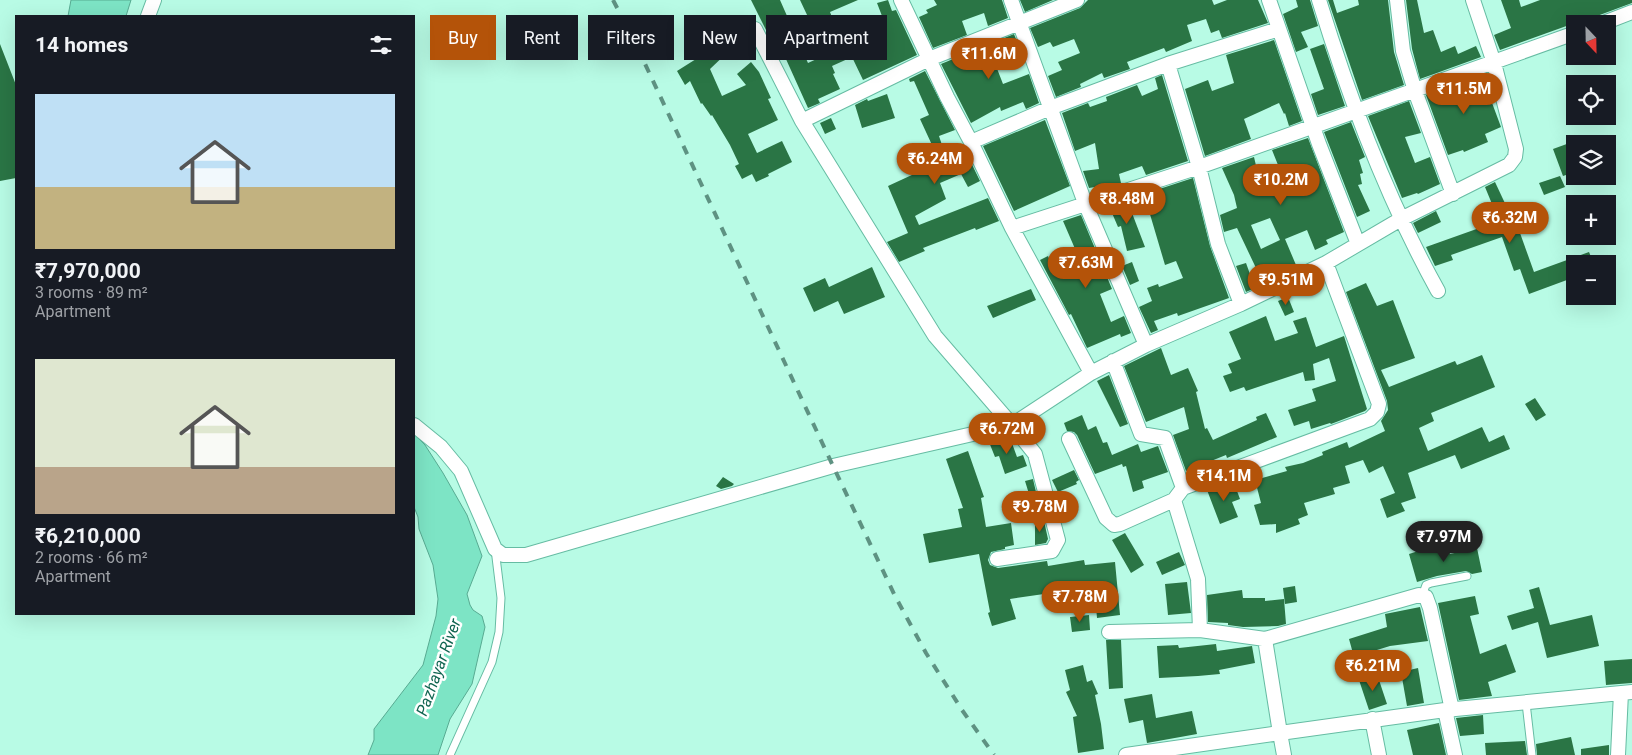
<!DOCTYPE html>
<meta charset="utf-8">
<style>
:root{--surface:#171b24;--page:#242831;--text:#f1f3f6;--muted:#9ea1a6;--accent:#b45309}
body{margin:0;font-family:Roboto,sans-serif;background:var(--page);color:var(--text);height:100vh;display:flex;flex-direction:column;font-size:19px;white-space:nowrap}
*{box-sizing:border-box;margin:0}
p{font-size:16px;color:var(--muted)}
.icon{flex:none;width:28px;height:28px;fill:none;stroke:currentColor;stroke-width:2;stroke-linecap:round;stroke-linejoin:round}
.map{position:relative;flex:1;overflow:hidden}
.side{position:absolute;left:15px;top:15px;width:400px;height:600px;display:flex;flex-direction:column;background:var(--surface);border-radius:0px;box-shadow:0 5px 20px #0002}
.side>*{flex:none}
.banner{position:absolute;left:430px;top:15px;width:475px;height:45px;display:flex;gap:10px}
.needle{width:32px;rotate:158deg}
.buttons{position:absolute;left:1566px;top:15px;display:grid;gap:10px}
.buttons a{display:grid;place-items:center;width:50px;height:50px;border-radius:0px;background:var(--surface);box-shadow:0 5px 20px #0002;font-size:25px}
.price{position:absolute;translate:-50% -42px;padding:0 11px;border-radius:18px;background:var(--accent);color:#fff;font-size:16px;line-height:32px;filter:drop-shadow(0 1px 2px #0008)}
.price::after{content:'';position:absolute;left:50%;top:30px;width:15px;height:11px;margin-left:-8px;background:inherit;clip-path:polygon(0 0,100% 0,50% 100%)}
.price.current{background:#222;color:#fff}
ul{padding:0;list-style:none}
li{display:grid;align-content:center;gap:10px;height:265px;padding:0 20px}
li span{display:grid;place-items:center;height:155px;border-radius:0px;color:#555}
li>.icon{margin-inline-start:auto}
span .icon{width:90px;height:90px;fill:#fffc;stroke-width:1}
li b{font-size:21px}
h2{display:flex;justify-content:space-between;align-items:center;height:60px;padding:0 20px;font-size:21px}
.pill{padding:0 18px;border-radius:0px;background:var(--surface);box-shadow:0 5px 20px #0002;font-size:18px;line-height:45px}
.pill.current{background:var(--accent);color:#fff}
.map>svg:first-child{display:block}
.water{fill:#7de4c5;stroke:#58ab92}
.building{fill:#2a7545;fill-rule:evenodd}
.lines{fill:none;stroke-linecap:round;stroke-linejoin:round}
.service-casing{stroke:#66bca3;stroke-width:9}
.minor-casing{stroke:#66bca3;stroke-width:16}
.service{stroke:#fff;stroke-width:7}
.minor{stroke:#fff;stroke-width:14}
.rail{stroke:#5e9282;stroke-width:4;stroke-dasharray:9 9;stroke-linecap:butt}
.labels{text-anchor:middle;stroke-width:5;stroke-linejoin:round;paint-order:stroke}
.water-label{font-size:16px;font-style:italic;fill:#116551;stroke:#fff}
</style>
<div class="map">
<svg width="1632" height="755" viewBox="0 0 1632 755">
<rect width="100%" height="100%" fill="#b8fbe5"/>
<path class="water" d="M71 0H131L126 16H68Z
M414 434 425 445 443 473 467 515 482 556 467 594 470 605 473 610 482 616 485 627 472 684 450 719 438 755H368L374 740V729L423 665 436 616 438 599 433 565 419 529 418 517 414 507Z"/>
<path class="building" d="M751 0H780L791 25 808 17 800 0H858L830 12 835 25 798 41 808 63 836 50 830 36 854 25 855 28 882 16 877 3 888 0 892 11 896 10 917 55 863 80 852 57 832 66 835 73 833 74 840 89 818 99 820 103 808 108 781 48 776 50Z
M934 0H1002L1008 18 988 26 984 13 962 21 967 35 933 48 919 17 928 13 926 10 937 5Z
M1020 0H1053L1025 12Z
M1088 0H1212L1214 5 1227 0H1258L1268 23 1222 38 1219 30 1211 33 1206 19 1187 25 1192 41 1166 52 1164 48 1127 62 1130 69 1104 78 1102 73 1080 84 1081 87 1056 97 1048 76 1062 70 1058 62 1080 53 1074 39 1053 47 1050 42 1038 47 1030 28 1080 8Z
M1296 0H1310L1318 26 1301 32 1308 47 1296 52 1283 14 1298 7Z
M1328 0H1333L1337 13 1359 5 1358 0H1388L1394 52 1404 85 1362 100Z
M1406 0H1417L1424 33 1433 30 1441 52 1455 46 1458 54 1476 46 1481 57 1420 79 1412 49Z
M1501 0H1519L1521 7 1540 0H1632V3L1597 16V15L1500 50 1494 35 1511 28Z
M1014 34 1023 57 996 66 1003 84 1029 74 1039 103 1026 109 1023 102 1001 111 1000 107 971 123 941 64Z
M719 39 730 50 710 69 722 96 746 85 737 74 751 62 759 72 771 98 768 99 778 120 748 134 757 153 782 141 792 162 768 174 769 176 756 182 752 174 742 179 735 166 739 164 730 145 712 115 711 116 702 103 701 104 690 81 685 85 677 71 704 54Z
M1274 40 1302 121 1289 126 1285 113 1284 114 1279 103 1244 119 1251 139 1205 156 1185 89 1208 80 1212 91 1234 83 1226 55Z
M0 44 16 85V178L0 181Z
M1324 44 1345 106 1318 115 1311 94 1324 89 1310 49Z
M925 71 955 130 939 136 944 151 962 144 980 181 968 187 961 174 940 183 946 199 915 216 919 225 988 198 999 221 976 230 975 228 923 248 925 251 899 262 887 242 908 233 888 186 914 174 912 169 917 167 912 153 932 145 920 119 929 115 914 81 910 82 909 79Z
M1162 75 1188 161 1146 175 1142 166 1119 174 1121 183 1103 189 1101 186 1089 188 1083 171 1099 169 1095 143 1075 151 1062 113 1088 103 1090 107 1107 101 1106 97 1137 85 1142 96 1158 89 1155 78Z
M1482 76 1501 127 1485 134 1488 142 1464 152 1463 150 1448 155 1426 95Z
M887 94 895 118 862 128 855 105 867 99 868 101Z
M1409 101 1421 133 1405 137 1415 163 1430 157 1440 184 1418 194 1417 193 1402 198 1368 116Z
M831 118 836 129 825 134 820 123Z
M1045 120 1070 186 1014 211 983 146Z
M1351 122 1365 157 1359 160 1363 173 1360 174 1362 184 1358 185 1370 211 1357 217 1324 132Z
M1308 138 1344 232 1326 240 1328 244 1315 250 1307 230 1285 239 1296 265 1268 278 1262 266 1256 268 1237 228 1224 232 1220 215 1237 208 1234 195 1222 168 1254 157 1258 174 1278 165 1272 150ZM1270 218 1280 240 1261 249 1251 225Z
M1575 141V172L1563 176 1553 149Z
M1560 176 1565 187 1544 195 1539 183Z
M1193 178 1210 246 1229 298 1178 316 1177 313 1154 321 1158 330 1151 333 1139 307 1152 301 1147 288 1158 284 1159 287 1183 278 1176 261 1165 265 1144 194Z
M1495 182 1510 214 1537 205 1544 225 1520 233 1534 272 1589 252 1594 264H1575V277L1529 294 1520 269 1514 271 1502 237 1451 255 1453 260 1435 266 1426 247 1499 221 1485 187Z
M1127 200 1145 247 1127 251 1121 226 1118 227 1109 206Z
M1436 211 1441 222 1418 233 1413 223Z
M1081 215 1112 289 1100 294 1111 322 1124 316 1131 333 1121 337 1120 334 1087 348 1071 314 1069 315 1040 260 1048 256 1056 275 1082 265 1063 221Z
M1132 262 1139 281 1130 285 1122 266Z
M1246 263 1255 288 1246 292 1236 266Z
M872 267 885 297 844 314 838 301 814 312 803 288 825 278 829 287Z
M1366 283 1377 306 1393 300 1415 358 1381 370 1389 387 1455 361 1457 365 1482 355 1495 387 1431 413 1434 421 1419 428 1428 451 1482 427 1489 442 1504 435 1510 449 1461 469 1455 455 1408 473 1416 498 1401 503 1405 511 1387 518 1380 499 1395 493 1383 466 1369 473 1363 460 1345 466 1350 483 1333 488 1335 494 1304 503 1308 515 1298 519 1300 524 1276 533V524L1260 525 1254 505 1261 503 1255 480 1287 471 1285 467 1303 463 1323 455 1322 452 1347 442 1349 448 1385 431 1381 421 1388 410 1387 401 1346 292Z
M1031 289 1036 300 993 318 987 306Z
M1288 297 1294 312 1285 316 1278 301Z
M1266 316 1275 341 1298 333 1293 321 1306 317 1316 347 1344 336 1367 409 1365 411 1331 424 1330 423 1311 429 1309 421 1294 426 1288 410 1316 401 1312 389 1336 381 1329 358 1313 364 1315 380 1305 381 1303 372 1246 391 1244 387 1230 392 1223 376 1232 373 1228 364 1241 359 1229 332Z
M1161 348 1171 375 1188 368 1198 391 1196 392 1205 429 1207 428 1213 440 1257 420 1256 417 1266 413 1277 437 1227 458 1226 455 1186 471 1173 435 1189 429 1184 407 1146 422 1124 366Z
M1109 375 1128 424 1120 427 1097 381Z
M1535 398 1546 415 1536 421 1525 404Z
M1082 415 1088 430 1096 426 1103 443 1107 442 1112 455 1138 444 1141 452 1158 446 1168 472 1142 481 1144 488 1133 492 1126 466 1123 467 1122 464 1095 474 1077 435 1074 432 1067 431 1064 423Z
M1009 435 1017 457 1023 455 1027 466 1005 474 999 456 995 457 989 442Z
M968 451 984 497 981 498 986 527 1011 523 1014 545 1005 547V549L991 552 988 560 990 565 998 568 1047 561 1048 566 1084 560 1085 565 1115 562 1120 615 1097 618 1094 583 1051 591V593L1010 599 1016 619 992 626 988 613 990 612 979 554 929 563 923 534 962 527 958 509 963 508 946 459Z
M1074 470 1079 480 1076 482 1077 484 1058 492 1052 480Z
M723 477 734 484 732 486 721 489 716 486Z
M1033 479 1036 492 1029 494 1025 481Z
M1225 483 1226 486 1234 483 1240 499 1232 502 1238 517 1220 524 1207 490Z
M1041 519 1042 521H1044L1048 539 1046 543 1035 545V520Z
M1125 533 1144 565 1131 573 1112 540Z
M1434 546 1436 551 1448 547 1450 554 1477 548 1482 572 1472 574 1466 571 1437 576 1417 582 1409 554Z
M1179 552 1185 565 1162 575 1156 562Z
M1187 582 1191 613 1168 615 1165 584Z
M1295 586 1297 602 1285 604 1283 588Z
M1539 587 1550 625 1592 615 1599 646 1547 658 1538 622 1512 630 1507 616 1534 608 1529 590Z
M1242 590 1243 598H1265V601L1284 599 1286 624 1278 626 1243 627 1228 625V623L1208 622 1207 595Z
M1475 596 1479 614 1470 616 1480 654 1506 644 1516 672 1488 682 1492 696 1459 700 1438 603Z
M1420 607 1428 641 1390 646 1354 657 1349 639 1387 627 1385 614Z
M1089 615 1090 630 1072 632 1070 617Z
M1106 640H1121L1123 688 1109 689Z
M1216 644 1217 651 1252 646 1255 663 1219 670 1220 674 1198 676 1159 678 1157 646 1178 645 1179 648Z
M1632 659V683L1606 685 1604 661Z
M1083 665 1087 682 1092 680 1098 694 1095 695 1101 724 1104 749 1078 753 1073 717 1077 716 1066 692 1070 690 1065 670Z
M1418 668 1424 703 1407 706 1401 672Z
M1377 674 1387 704 1369 710 1359 680Z
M1152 694 1156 718 1192 711 1197 734 1147 743 1143 720 1129 723 1124 699Z
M1483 715 1484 734 1460 736 1456 718Z
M1439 723 1446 755H1413L1407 730Z
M1571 737 1575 755H1537L1536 744Z
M1525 741 1527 755H1486L1485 743Z
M1609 745V755H1581V749Z"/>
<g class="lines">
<defs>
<path id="service" d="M1422 596 1426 585 1431 583 1467 576
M1526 703 1532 755
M450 755 492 662 499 632 501 598 495 549"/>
<path id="minor" d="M901 0 947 97 971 142 1012 228 1091 373 1146 345 1241 304 1326 263 1401 219 1509 165 1515 157 1516 149 1494 63 1473 0
M1011 0 1085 203 1146 345
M1269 0 1319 144 1358 244
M1319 0C1349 98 1388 201 1438 291
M1397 0 1403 51 1415 91 1453 194
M148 16 154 0
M1601 24 1632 12
M755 29 802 121 935 336 1012 425 1035 454 1058 540 1052 551 997 559
M1168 64 1199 167 1218 244 1241 304
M802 121 929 59 1077 0
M971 142 1050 108 1168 64 1279 29
M1012 228 1199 167 1575 33
M1113 361 1141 434 1165 438 1183 488 1174 500 1198 579 1200 630 1265 639 1419 595 1426 597 1430 608 1452 710
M414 425 441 447 461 471 495 549 503 555H526L833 466 1012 425 1091 373
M1069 439 1106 518 1114 525 1120 524 1174 500
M1183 488 1370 419 1377 412 1379 404 1326 263
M1109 632 1200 630
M1265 639 1280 733 1445 710 1632 692
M1445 710 1455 755
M1372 719 1379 755
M1126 755 1280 733 1284 755
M1618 755 1621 693"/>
</defs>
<use href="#service" class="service-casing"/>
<use href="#minor" class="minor-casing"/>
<use href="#service" class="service"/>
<use href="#minor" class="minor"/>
<path class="rail" d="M613 0 632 36 833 466 895 596 926 653 962 710 994 755"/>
</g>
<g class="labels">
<g class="water-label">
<text transform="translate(438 667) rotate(-70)" y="6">Pazhayar River</text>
</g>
</g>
</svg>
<div class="buttons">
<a><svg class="needle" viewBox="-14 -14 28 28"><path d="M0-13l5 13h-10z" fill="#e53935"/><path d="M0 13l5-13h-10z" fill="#9ea1a6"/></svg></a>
<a><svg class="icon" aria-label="locate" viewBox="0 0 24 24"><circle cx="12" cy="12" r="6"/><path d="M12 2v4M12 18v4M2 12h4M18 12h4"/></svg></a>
<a><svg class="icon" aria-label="layers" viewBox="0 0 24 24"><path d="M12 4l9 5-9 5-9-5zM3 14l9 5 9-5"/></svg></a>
<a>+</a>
<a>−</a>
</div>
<b class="price" style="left:989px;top:80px">₹11.6M</b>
<b class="price" style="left:1464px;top:115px">₹11.5M</b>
<b class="price" style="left:935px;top:185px">₹6.24M</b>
<b class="price" style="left:1281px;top:206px">₹10.2M</b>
<b class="price" style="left:1127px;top:225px">₹8.48M</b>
<b class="price" style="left:1510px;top:244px">₹6.32M</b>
<b class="price" style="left:1086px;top:289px">₹7.63M</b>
<b class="price" style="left:1286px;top:306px">₹9.51M</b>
<b class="price" style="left:1007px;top:455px">₹6.72M</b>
<b class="price" style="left:1224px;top:502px">₹14.1M</b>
<b class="price" style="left:1040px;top:533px">₹9.78M</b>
<b class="price current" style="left:1444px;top:563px">₹7.97M</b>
<b class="price" style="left:1080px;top:623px">₹7.78M</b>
<b class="price" style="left:1373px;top:692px">₹6.21M</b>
<div class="banner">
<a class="pill current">Buy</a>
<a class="pill">Rent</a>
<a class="pill">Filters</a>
<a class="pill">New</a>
<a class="pill">Apartment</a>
</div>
<section class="side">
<h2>14 homes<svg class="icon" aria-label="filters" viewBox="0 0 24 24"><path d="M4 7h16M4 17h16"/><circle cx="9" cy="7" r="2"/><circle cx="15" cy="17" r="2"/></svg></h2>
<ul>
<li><span style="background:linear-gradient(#bfe0f5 60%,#c2b280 0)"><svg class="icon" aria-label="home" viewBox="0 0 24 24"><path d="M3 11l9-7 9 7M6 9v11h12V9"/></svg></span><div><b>₹7,970,000</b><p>3 rooms · 89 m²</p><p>Apartment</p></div></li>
<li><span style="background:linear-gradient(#dfe7d0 70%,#b9a48a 0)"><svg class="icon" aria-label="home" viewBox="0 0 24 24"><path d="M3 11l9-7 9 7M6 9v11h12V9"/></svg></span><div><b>₹6,210,000</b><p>2 rooms · 66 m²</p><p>Apartment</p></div></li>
</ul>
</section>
</div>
